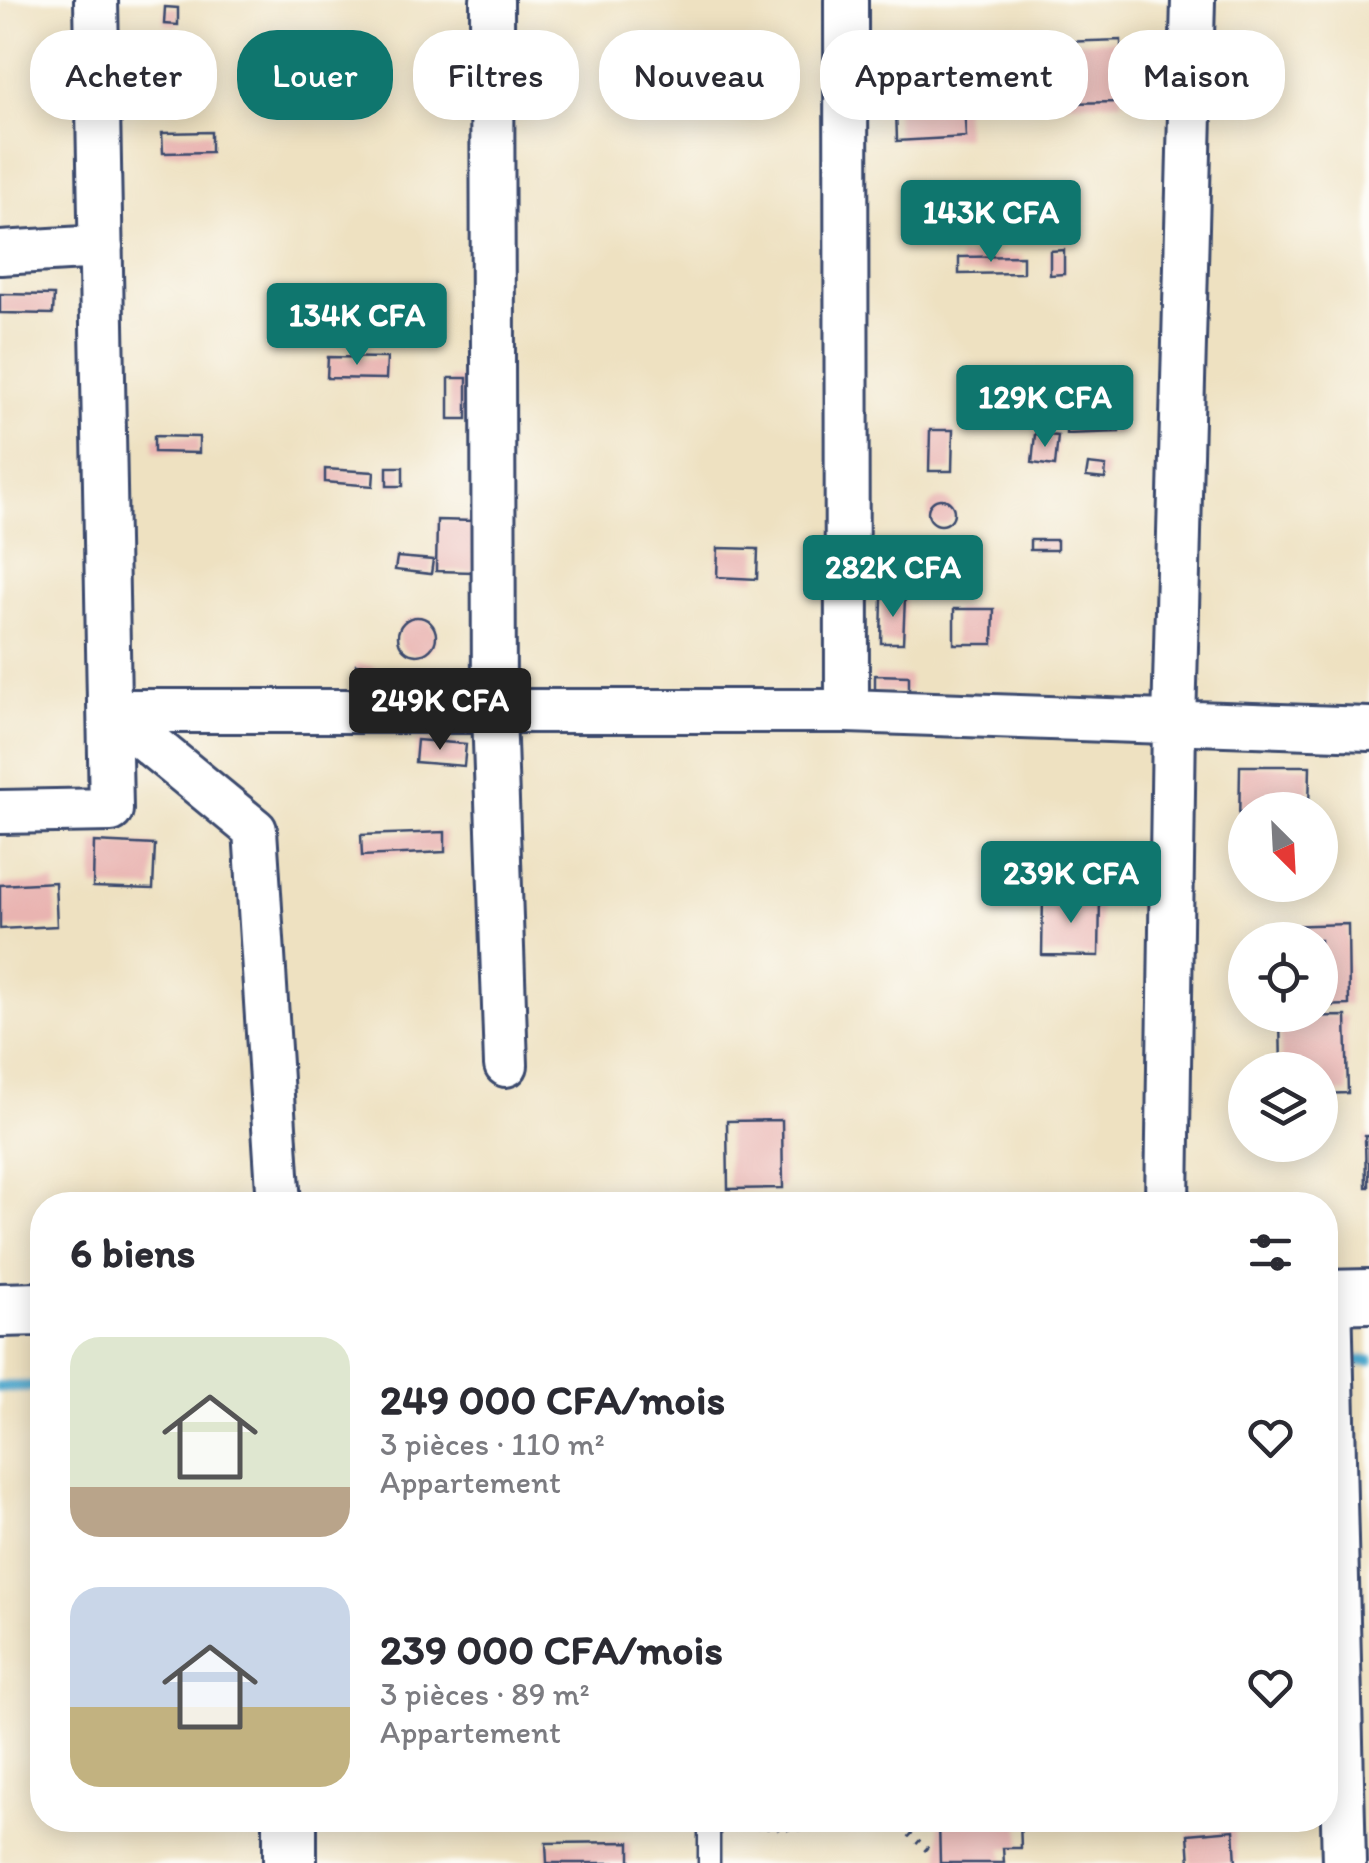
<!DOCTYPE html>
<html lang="fr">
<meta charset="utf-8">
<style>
:root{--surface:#fff;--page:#f2f2f3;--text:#2b2b33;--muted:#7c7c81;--accent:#0f766e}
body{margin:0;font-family:Itim,sans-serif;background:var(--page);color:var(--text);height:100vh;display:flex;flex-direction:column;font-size:38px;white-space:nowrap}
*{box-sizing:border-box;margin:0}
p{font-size:32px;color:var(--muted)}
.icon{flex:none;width:55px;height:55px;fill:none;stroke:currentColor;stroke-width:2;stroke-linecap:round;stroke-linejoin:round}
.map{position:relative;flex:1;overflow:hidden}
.sheet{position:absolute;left:30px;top:1192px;width:1308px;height:640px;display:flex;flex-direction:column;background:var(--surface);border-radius:40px;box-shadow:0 5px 25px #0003}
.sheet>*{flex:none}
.hud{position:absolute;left:30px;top:30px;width:1310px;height:90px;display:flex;gap:20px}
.needle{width:65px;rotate:156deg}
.controls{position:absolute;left:1228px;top:792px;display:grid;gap:20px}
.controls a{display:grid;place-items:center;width:110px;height:110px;border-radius:50%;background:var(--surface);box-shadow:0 5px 25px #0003;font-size:50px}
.price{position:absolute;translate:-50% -85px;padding:0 22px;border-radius:10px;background:var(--accent);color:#fff;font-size:32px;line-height:65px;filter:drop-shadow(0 2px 5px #0008)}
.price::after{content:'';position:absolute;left:50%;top:60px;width:30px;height:22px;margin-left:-15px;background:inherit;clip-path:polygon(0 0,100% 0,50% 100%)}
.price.on{background:#222;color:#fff}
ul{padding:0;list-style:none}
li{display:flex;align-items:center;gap:30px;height:250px;padding:0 40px}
li span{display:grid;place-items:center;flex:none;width:280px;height:200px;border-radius:30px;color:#555}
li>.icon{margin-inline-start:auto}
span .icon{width:120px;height:120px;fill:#fffc;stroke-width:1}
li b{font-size:42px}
h2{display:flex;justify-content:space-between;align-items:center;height:120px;padding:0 40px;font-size:42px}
.pill{padding:0 35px;border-radius:40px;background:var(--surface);box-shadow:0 5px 25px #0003;font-size:35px;line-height:90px}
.pill.on{background:var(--accent);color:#fff}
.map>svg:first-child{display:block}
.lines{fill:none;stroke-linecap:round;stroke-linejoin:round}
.stream{stroke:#4fa7cc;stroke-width:11}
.building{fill:#e9b4b1}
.service-casing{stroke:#3b4a6d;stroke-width:25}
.minor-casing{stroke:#3b4a6d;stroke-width:48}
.tertiary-casing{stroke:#3b4a6d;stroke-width:58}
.path{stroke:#3b4a6d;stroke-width:6;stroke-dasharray:2.5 8;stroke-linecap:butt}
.service{stroke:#fff;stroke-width:20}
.minor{stroke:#fff;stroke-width:42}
.tertiary{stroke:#fff;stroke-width:52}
</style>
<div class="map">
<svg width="1369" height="1863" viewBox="0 0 1369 1863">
<rect width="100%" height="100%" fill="#fdfcf7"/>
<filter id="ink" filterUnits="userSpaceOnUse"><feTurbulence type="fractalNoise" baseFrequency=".01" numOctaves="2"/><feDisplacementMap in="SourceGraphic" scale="20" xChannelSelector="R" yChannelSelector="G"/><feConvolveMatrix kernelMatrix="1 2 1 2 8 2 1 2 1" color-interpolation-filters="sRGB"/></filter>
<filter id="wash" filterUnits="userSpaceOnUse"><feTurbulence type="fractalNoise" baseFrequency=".0048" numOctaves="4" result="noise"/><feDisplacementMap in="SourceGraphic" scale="40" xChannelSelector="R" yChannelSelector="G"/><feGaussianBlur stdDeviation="2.25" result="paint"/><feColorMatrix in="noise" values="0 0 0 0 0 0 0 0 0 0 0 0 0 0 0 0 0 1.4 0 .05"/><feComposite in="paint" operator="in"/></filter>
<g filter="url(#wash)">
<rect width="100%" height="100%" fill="#eee1c1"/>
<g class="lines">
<path class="stream" d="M1352 1361H1369
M0 1387 42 1386"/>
</g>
<g id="blocks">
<path class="building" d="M165 7 178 8V25L164 24Z
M1121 40 1122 102 1062 103 1061 42Z
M964 104 966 137 897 141 896 108Z
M211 132V152L163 153 162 133Z
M1064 250V274L1050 275V251Z
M1023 256V273L959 274V257Z
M0 294 54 295 53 314 0 313Z
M328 357 387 358 386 379 327 378Z
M449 378H467V419H449Z
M1119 416V432L1066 434V417Z
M930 430H953L952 471H929Z
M1035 434 1058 436 1055 466 1032 463Z
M154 436 199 437V453L154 452Z
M1088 464 1106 466 1105 479 1086 477Z
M387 467H403V486H387Z
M325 469 374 472 373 486 325 482Z
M928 512a13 13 0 1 1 26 0a13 13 0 1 1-26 0Z
M437 520 475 521 474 572 436 571Z
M1030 540H1057V550H1030Z
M718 548 758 549 757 579 717 577Z
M397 557 433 560 431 574 395 570Z
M946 560 947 578 882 582 881 564Z
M882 597 905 598 903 643H881Z
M954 609H994L993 644H954Z
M398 636a19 19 0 1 1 38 0a19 19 0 1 1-38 0Z
M356 664 374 666 372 684 355 682Z
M875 675 909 676V692H875Z
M417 740 466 744 464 766 415 762Z
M1240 766H1310L1309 810H1245V829H1239Z
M445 832V852L362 856 361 835Z
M94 842 155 845 153 889 93 887Z
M55 882 57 926 0 929V885Z
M1043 895 1100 896 1099 956 1042 955Z
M1348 924 1349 1005 1320 1006V940H1280L1279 926Z
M1346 1016 1348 1093 1320 1094V1070H1281L1280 1017Z
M782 1120 783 1188 728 1189 727 1121Z
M1365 1136H1369V1187H1366Z
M939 1820H1020L1021 1848H1003L1004 1863H940Z
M1234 1830 1236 1863H1190L1188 1834Z
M630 1842V1863H547L546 1843Z"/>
</g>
</g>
<g filter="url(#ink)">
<use href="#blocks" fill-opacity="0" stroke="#3b4a6d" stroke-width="2.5"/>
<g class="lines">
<defs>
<path id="service" d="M709 1863V1820"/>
<path id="minor" d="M492 0 494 712 506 1065
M846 0 847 711
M0 253 101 247
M110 711H847L1369 729
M110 711 255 830 279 1205
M0 812 111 810 96 0
M1167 1205 1174 723 1193 0
M1330 1297 1344 1863"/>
<path id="tertiary" d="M1325 1297 1369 1296
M0 1310 42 1309
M290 1820V1863"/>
</defs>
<use href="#service" class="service-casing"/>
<use href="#minor" class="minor-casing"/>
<use href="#tertiary" class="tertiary-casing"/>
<path class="path" d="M894 1820 933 1855
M735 1825 831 1830 832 1820"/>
<use href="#service" class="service"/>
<use href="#minor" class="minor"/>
<use href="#tertiary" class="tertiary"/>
</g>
</g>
</svg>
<div class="controls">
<a><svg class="needle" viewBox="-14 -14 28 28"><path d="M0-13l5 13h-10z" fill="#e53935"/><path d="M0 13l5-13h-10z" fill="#7c7c81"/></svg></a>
<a><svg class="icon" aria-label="locate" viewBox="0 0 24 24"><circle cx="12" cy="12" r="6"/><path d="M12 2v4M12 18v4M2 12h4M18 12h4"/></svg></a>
<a><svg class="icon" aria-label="layers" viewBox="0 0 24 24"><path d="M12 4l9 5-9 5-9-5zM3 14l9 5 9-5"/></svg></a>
</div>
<b class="price" style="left:991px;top:265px">143K CFA</b>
<b class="price" style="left:357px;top:368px">134K CFA</b>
<b class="price" style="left:1045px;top:450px">129K CFA</b>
<b class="price" style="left:893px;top:620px">282K CFA</b>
<b class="price on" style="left:440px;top:753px">249K CFA</b>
<b class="price" style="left:1071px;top:926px">239K CFA</b>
<div class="hud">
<a class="pill">Acheter</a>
<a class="pill on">Louer</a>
<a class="pill">Filtres</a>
<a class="pill">Nouveau</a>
<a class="pill">Appartement</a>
<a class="pill">Maison</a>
</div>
<section class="sheet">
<h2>6 biens<svg class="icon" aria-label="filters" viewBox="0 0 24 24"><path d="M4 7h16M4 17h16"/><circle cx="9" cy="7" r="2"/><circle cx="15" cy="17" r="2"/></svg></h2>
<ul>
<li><span style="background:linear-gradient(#dfe7d0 75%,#b9a48a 0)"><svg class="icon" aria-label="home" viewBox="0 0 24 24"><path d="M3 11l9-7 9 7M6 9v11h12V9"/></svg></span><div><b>249 000 CFA/mois</b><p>3 pièces · 110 m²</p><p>Appartement</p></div><svg class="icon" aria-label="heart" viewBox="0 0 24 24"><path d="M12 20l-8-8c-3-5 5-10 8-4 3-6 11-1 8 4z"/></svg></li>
<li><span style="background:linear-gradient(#c9d6e8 60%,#c2b280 0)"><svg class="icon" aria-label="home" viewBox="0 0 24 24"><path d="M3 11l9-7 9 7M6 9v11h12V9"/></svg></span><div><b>239 000 CFA/mois</b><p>3 pièces · 89 m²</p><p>Appartement</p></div><svg class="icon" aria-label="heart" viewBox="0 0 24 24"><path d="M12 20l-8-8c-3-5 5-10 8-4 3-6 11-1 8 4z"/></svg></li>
</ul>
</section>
</div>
